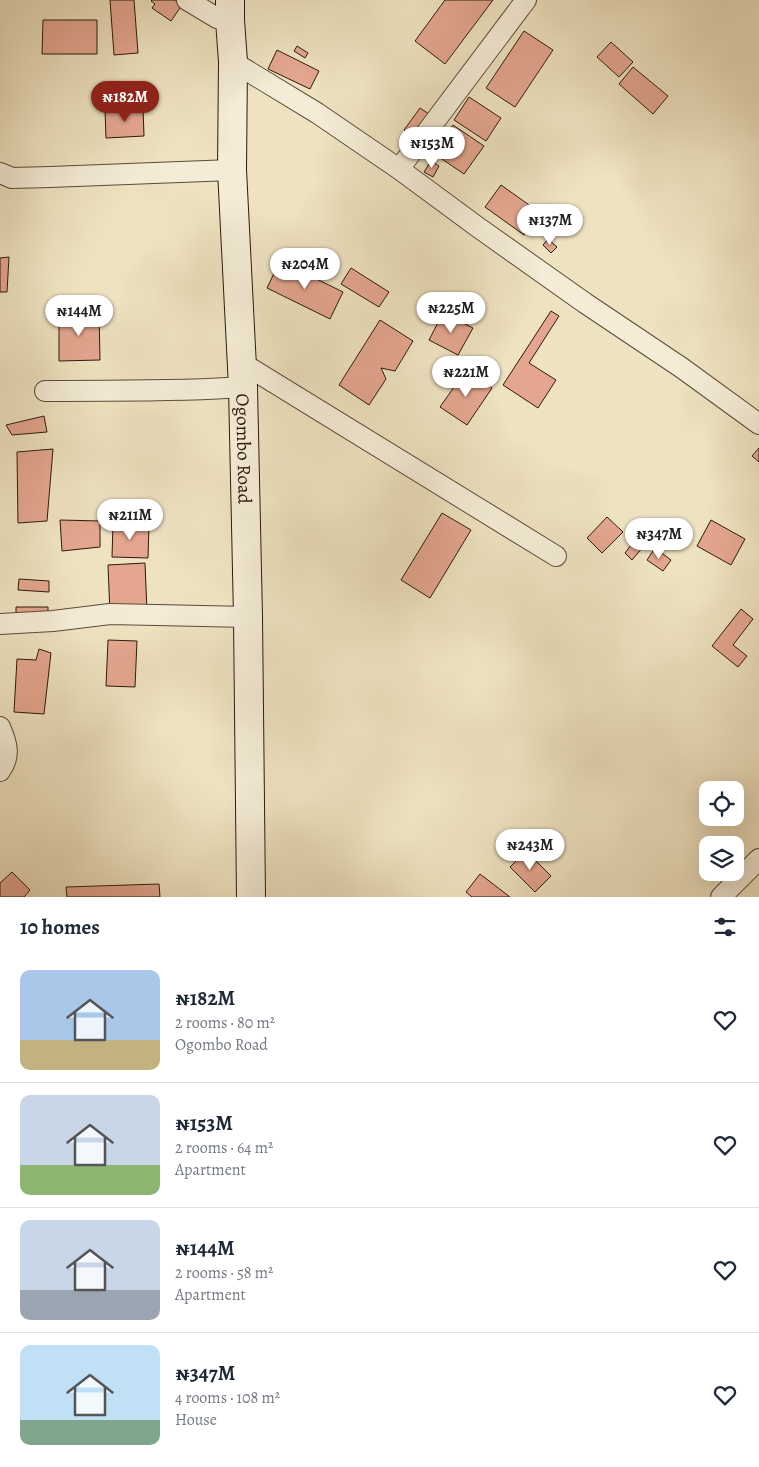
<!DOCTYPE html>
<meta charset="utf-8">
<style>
:root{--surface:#fff;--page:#f6f6f7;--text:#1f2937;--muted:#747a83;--line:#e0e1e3;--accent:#8f2418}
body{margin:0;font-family:Alegreya,serif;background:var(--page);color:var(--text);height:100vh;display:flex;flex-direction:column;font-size:19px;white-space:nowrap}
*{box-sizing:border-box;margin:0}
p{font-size:16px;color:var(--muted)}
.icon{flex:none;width:28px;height:28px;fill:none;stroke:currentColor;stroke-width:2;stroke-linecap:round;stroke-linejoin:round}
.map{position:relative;height:897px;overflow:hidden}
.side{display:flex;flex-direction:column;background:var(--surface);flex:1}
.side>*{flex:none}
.fabs{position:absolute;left:699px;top:781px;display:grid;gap:10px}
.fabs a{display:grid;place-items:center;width:45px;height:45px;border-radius:10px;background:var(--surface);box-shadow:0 5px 20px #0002;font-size:25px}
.price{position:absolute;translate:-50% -42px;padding:0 11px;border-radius:18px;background:#fff;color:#222;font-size:16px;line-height:32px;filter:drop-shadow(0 1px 2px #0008)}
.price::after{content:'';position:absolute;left:50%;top:30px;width:15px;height:11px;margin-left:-8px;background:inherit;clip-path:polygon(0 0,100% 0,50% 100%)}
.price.active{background:var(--accent);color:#fff}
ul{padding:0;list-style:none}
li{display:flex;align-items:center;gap:15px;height:125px;padding:0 20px}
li+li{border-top:1px solid var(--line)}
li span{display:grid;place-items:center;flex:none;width:140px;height:100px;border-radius:10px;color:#555}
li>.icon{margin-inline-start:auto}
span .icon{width:60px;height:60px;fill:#fffc;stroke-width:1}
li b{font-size:21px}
h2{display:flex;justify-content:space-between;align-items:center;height:60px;padding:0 20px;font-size:21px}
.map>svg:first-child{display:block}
.building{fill:#e4a68f;stroke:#2c1a0b}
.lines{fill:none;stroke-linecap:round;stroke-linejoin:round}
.street-casing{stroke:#5c4c38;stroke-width:22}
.secondary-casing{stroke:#2c1a0b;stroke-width:30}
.street{stroke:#f4ecd6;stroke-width:20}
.secondary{stroke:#f4ecd6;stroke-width:28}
.labels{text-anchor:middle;stroke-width:4;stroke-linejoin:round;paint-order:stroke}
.street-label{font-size:19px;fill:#2c1a0b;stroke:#f4ecd6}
</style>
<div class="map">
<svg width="759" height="897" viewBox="0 0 759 897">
<rect width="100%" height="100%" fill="#eee2c0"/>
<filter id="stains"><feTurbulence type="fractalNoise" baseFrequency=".004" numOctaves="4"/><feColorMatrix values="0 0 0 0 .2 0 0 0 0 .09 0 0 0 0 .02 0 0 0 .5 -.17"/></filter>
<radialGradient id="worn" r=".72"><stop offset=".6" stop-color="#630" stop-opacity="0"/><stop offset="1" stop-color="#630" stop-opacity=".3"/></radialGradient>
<path class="building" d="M110 0H134L138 53 114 55Z
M152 0H174L182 5 171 21 152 8 155 4 151 1Z
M445 0H493L445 64 415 41Z
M43 20H97V54H42Z
M524 31 553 50 515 107 486 88Z
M611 42 633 62 619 77 597 57Z
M297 46 308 53 305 58 294 51Z
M277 50 319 71 310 89 268 69Z
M633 67 668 96 653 114 619 84Z
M469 97 501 118 486 141 454 120Z
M143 108 144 136 106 138 105 110Z
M420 108 429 114 413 136 404 130Z
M453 125 484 146 464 174 433 153Z
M431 161 439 166 433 177 424 172Z
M501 185 539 212 524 235 485 207Z
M548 239 557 247 551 253 543 245Z
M9 257 7 292H0V258Z
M280 261 343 292 330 319 267 288Z
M351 268 389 292 379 307 341 284Z
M551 311 559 316 529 363 556 380 538 408 503 385Z
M99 313 100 360 59 361V314Z
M443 313 473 328 458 355 429 340Z
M380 320 413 341 395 371 381 368 386 379 369 405 339 385Z
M466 370 492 388 467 425 440 407Z
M44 416 47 432 12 435 6 425Z
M759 448V462L752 456Z
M53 449 47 521 18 523 17 452Z
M442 513 471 530 430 598 401 580Z
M607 517 623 532 602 553 587 538Z
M60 520 100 521V547L62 551Z
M711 520 745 539 731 565 697 546Z
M113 524 149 525 148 558 112 557Z
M635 540 643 547 632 560 625 553Z
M655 548 671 560 663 571 647 560Z
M145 563 147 612 110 614 108 565Z
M19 579 49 581V592L18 590Z
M16 607H48V617L16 618Z
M741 609 753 619 733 645 747 656 738 667 712 646Z
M108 640 137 641 135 687 106 686Z
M39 649 51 653 44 714 14 712 17 659 36 660Z
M526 851 551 876 535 892 510 867Z
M12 872 30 890 24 897H0V883Z
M480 874 510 897H472L466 892Z
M159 884 160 897H67L66 887Z"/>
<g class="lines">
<defs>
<path id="street" d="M187 0 217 18 230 20
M233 62 317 113 399 169 526 0
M399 169 479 228 585 303 682 368 759 424
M0 173 12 178 50 177 232 170
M242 363 556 556
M45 391C111 390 177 392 243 387
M0 624 53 621 110 614 248 617
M0 727C7 743 11 756 0 771
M721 897 759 859"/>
<g id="secondary">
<path id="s1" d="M230 0V20L233 62 232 170 243 387 248 617 251 897"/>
</g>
</defs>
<use href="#street" class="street-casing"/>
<use href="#secondary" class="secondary-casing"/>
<use href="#street" class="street"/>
<use href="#secondary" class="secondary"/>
</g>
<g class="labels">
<g class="street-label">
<text dy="7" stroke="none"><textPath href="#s1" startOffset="449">Ogombo Road</textPath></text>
</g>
</g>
<rect width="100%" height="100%" filter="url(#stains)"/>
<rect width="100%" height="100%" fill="url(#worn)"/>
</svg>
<div class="fabs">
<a><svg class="icon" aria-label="locate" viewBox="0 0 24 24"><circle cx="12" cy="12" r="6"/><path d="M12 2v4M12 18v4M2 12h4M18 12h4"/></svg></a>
<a><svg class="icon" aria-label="layers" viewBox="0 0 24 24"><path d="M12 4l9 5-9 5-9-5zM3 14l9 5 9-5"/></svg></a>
</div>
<b class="price active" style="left:125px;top:123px">₦182M</b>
<b class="price" style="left:432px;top:169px">₦153M</b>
<b class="price" style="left:550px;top:246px">₦137M</b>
<b class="price" style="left:305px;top:290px">₦204M</b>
<b class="price" style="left:451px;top:334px">₦225M</b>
<b class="price" style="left:79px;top:337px">₦144M</b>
<b class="price" style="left:466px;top:398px">₦221M</b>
<b class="price" style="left:130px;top:541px">₦211M</b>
<b class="price" style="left:659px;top:560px">₦347M</b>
<b class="price" style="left:530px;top:871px">₦243M</b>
</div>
<section class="side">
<h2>10 homes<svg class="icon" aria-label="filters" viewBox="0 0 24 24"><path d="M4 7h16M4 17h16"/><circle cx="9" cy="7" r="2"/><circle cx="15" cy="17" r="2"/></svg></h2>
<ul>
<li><span style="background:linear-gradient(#a9c7e8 70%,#c2b280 0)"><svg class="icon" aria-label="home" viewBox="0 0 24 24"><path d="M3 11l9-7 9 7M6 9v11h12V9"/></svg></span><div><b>₦182M</b><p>2 rooms · 80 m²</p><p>Ogombo Road</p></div><svg class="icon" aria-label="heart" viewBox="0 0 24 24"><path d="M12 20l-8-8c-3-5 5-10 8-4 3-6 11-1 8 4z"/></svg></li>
<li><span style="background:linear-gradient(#c9d6e8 70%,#8fb573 0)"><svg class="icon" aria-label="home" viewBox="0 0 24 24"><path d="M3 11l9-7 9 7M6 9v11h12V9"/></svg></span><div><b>₦153M</b><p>2 rooms · 64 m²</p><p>Apartment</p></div><svg class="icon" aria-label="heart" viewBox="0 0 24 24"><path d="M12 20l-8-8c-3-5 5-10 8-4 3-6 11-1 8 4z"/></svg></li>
<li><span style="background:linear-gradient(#c9d6e8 70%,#9aa5b1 0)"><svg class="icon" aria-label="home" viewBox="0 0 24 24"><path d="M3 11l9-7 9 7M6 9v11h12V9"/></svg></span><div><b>₦144M</b><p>2 rooms · 58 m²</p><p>Apartment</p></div><svg class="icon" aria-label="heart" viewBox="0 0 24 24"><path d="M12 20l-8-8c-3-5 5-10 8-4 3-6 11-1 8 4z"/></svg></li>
<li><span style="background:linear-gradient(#bfe0f5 75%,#7fa58c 0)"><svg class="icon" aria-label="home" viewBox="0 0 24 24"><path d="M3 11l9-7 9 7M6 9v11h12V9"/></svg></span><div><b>₦347M</b><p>4 rooms · 108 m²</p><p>House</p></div><svg class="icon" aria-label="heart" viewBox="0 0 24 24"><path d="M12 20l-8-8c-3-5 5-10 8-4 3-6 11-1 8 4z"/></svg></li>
</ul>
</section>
